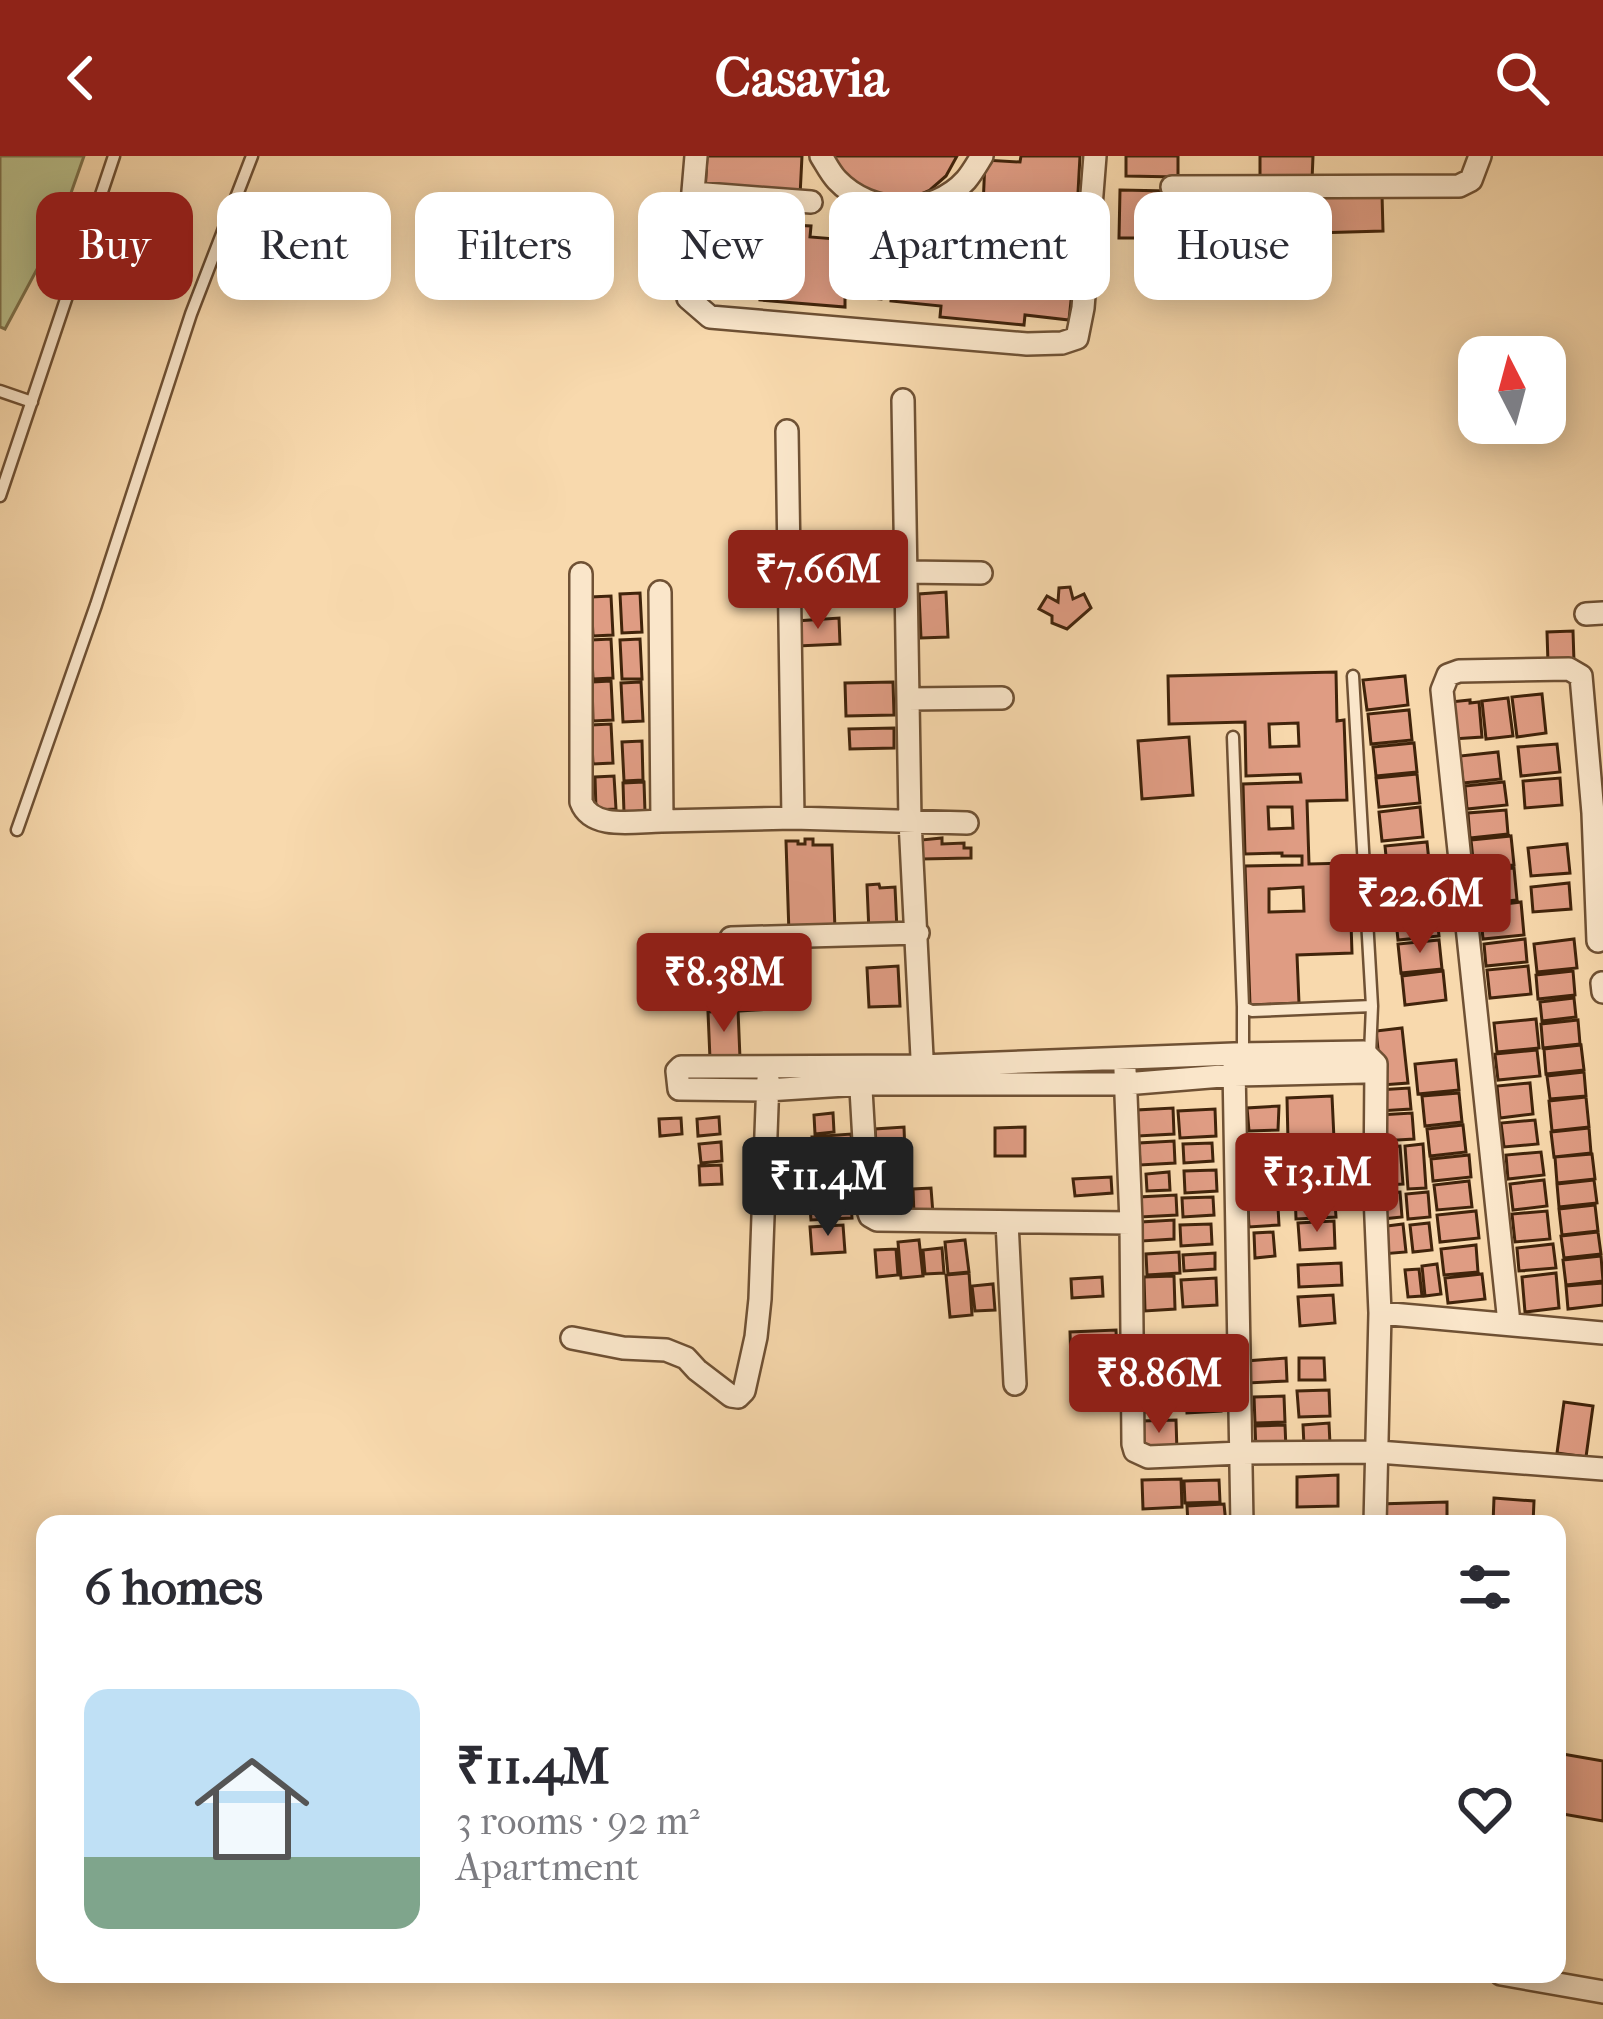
<!DOCTYPE html>
<meta charset="utf-8">
<style>
:root{--surface:#fff;--page:#f2f2f3;--text:#2b2b33;--muted:#7c7c81;--line:#e1e1e2;--accent:#8f2418}
body{margin:0;font-family:"IM FELL French Canon",serif;background:var(--page);color:var(--text);height:100vh;display:flex;flex-direction:column;font-size:45px;white-space:nowrap}
*{box-sizing:border-box;margin:0}
p{font-size:39px;color:var(--muted)}
.icon{flex:none;width:66px;height:66px;fill:none;stroke:currentColor;stroke-width:2;stroke-linecap:round;stroke-linejoin:round}
.map{position:relative;flex:1;overflow:hidden}
.drawer{position:absolute;left:36px;top:1359px;width:1530px;height:468px;display:flex;flex-direction:column;background:var(--surface);border-radius:24px;box-shadow:0 6px 30px #0003}
.drawer>*{flex:none}
.top-card{position:absolute;left:36px;top:36px;width:1533px;height:108px;display:flex;gap:24px}
.needle{width:78px;rotate:354deg}
.controls{position:absolute;left:1458px;top:180px;display:grid;gap:24px}
.controls a{display:grid;place-items:center;width:108px;height:108px;border-radius:24px;background:var(--surface);box-shadow:0 6px 30px #0003;font-size:60px}
.price{position:absolute;translate:-50% -102px;padding:0 27px;border-radius:12px;background:var(--accent);color:#fff;font-size:39px;line-height:78px;filter:drop-shadow(0 3px 6px #0008)}
.price::after{content:'';position:absolute;left:50%;top:72px;width:36px;height:27px;margin-left:-18px;background:inherit;clip-path:polygon(0 0,100% 0,50% 100%)}
.price.active{background:#222;color:#fff}
ul{padding:0;list-style:none}
li{display:flex;align-items:center;gap:36px;height:300px;padding:0 48px}
li+li{border-top:3px solid var(--line)}
li span{display:grid;place-items:center;flex:none;width:336px;height:240px;border-radius:24px;color:#555}
li>.icon{margin-inline-start:auto}
span .icon{width:144px;height:144px;fill:#fffc;stroke-width:1}
li b{font-size:51px}
h2{display:flex;justify-content:space-between;align-items:center;height:144px;padding:0 48px;font-size:51px}
.chip{padding:0 42px;border-radius:24px;background:var(--surface);box-shadow:0 6px 30px #0003;font-size:42px;line-height:108px}
.chip.active{background:var(--accent);color:#fff}
header{display:flex;justify-content:space-between;align-items:center;height:156px;padding:0 48px;background:var(--accent);color:#fff;font-size:54px;font-weight:700}
.map>svg:first-child{display:block}
.green{fill:#bac08c;stroke:#7e724c;stroke-width:3}
.building{fill:#df9c83;stroke:#41240b;stroke-width:3;fill-rule:evenodd}
.lines{fill:none;stroke-linecap:round;stroke-linejoin:round}
.lane-casing{stroke:#6f5134;stroke-width:15}
.street-casing{stroke:#6f5134;stroke-width:26}
.lane{stroke:#fae6ca;stroke-width:10}
.street{stroke:#fae6ca;stroke-width:21}
</style>
<header><svg class="icon" aria-label="back" viewBox="0 0 24 24"><path d="M15 5l-7 7 7 7"/></svg>Casavia<svg class="icon" aria-label="search" viewBox="0 0 24 24"><circle cx="10" cy="10" r="6"/><path d="M15 15l6 6"/></svg></header>
<div class="map">
<svg width="1603" height="1863" viewBox="0 0 1603 1863">
<rect width="100%" height="100%" fill="#f8d9ad"/>
<filter id="stains"><feTurbulence type="fractalNoise" baseFrequency=".00167" numOctaves="4"/><feColorMatrix values="0 0 0 0 .2 0 0 0 0 .09 0 0 0 0 .02 0 0 0 .5 -.17"/></filter>
<radialGradient id="worn" r=".72"><stop offset=".6" stop-color="#630" stop-opacity="0"/><stop offset="1" stop-color="#630" stop-opacity=".3"/></radialGradient>
<path class="green" d="M0 0H84L58 74 5 173 0 171Z"/>
<path class="building" d="M707 0H802L800 40 705 37Z
M833 0H957L946 20 930 34 912 42 893 44 851 27Z
M1021 0H1080L1077 55 983 51 985 4 1020 6Z
M1126 0H1178V21L1126 20Z
M1260 0H1313L1312 25 1260 24Z
M1120 34 1168 35 1167 82H1119Z
M1382 38 1383 75 1241 79 1239 43Z
M717 50 767 54 765 79 791 81 792 69 811 70 810 81 835 83 837 53 887 57 881 143 845 140V151L760 144 761 134 711 130Z
M900 59 950 64 947 95 973 98 974 86 993 88 992 99 1023 102 1027 72 1078 78 1069 164 1025 159 1024 169 940 161 941 150 891 145Z
M1070 431 1073 443 1084 438 1091 452 1067 473 1052 467V460L1039 453 1047 440 1058 446 1059 432Z
M946 436 948 481 921 482 919 438Z
M640 437 642 476 622 477 620 438Z
M611 440 613 479 593 480 591 441Z
M839 462 840 488 798 490 796 465Z
M1573 475 1574 506 1548 507 1547 476Z
M611 483 613 522 593 523 591 484Z
M640 483 642 523H622L620 484Z
M1336 516 1337 565 1344 564 1347 644 1307 645 1309 708 1349 707 1352 797 1297 799 1299 847 1250 849 1245 710 1302 709V700H1282V697L1245 698 1243 628 1301 626 1300 618 1246 620 1245 566 1169 568 1168 520ZM1298 567 1299 590 1270 591 1269 568ZM1268 651H1292L1293 672 1269 673ZM1303 731 1304 755 1269 756V733Z
M1405 520 1408 549 1367 554 1363 524Z
M611 525 613 564 593 565 592 526Z
M641 526 643 565 623 566 621 527Z
M893 526 894 559 846 560 845 527Z
M1542 538 1546 577 1517 581 1512 541Z
M1508 542 1513 580 1486 583 1482 545Z
M1470 544V547L1479 546 1482 581 1453 583 1450 546Z
M1409 554 1412 584 1371 588 1368 558Z
M611 568 613 607 593 608 591 569Z
M894 572V592L850 593 849 573Z
M1189 581 1193 639 1142 643 1138 585Z
M642 585 643 624 624 625 622 586Z
M1414 587 1417 616 1376 620 1373 591Z
M1557 588 1560 616 1521 620 1518 591Z
M1498 596 1501 623 1463 627 1460 600Z
M1417 618 1420 647 1379 651 1376 622Z
M614 620 616 653 596 654 595 621Z
M1560 622 1562 649 1525 652 1523 625Z
M644 626 645 656 624 657 623 627Z
M1504 626 1507 649 1467 653 1465 630Z
M1420 651 1423 681 1382 685 1379 656Z
M1506 654 1508 678 1470 682 1468 657Z
M1511 680 1514 709 1474 713 1471 684Z
M942 682V688L964 687V692H971V702L922 703 921 684Z
M805 683H813V689H832L835 774 789 778 786 685H798V688H805Z
M1427 686 1430 715 1388 720 1385 690Z
M1567 688 1570 717 1531 720 1528 692Z
M1514 712 1517 744 1478 748 1474 716Z
M1432 720 1435 749 1394 753 1391 724Z
M1569 727 1571 753 1533 756 1531 731Z
M879 728 880 732 895 731 897 774 869 776 867 729Z
M1521 746 1524 779 1483 783 1480 751Z
M1436 751 1439 780 1398 784 1395 755Z
M1525 783 1527 806 1486 810 1484 788Z
M1574 783 1577 812 1537 816 1534 788Z
M1439 784 1442 813 1401 817 1398 788Z
M898 810 900 850 869 851 867 812Z
M1528 810 1531 838 1490 842 1487 814Z
M769 815 771 853 741 855 739 816Z
M1443 815 1446 844 1405 849 1402 820Z
M1573 815 1575 839 1538 843 1536 819Z
M1574 842 1576 861 1542 865 1540 846Z
M738 854 740 902 710 903 708 856Z
M1536 863 1539 892 1497 896 1494 867Z
M1578 864 1580 888 1543 892 1541 868Z
M1402 872 1408 927 1382 929 1376 875Z
M1581 889 1584 914 1546 918 1544 893Z
M1537 894 1540 920 1498 924 1495 898Z
M1456 904 1459 934 1418 938 1415 908Z
M1584 916 1586 940 1550 943 1547 920Z
M1530 927 1533 958 1500 962 1497 930Z
M1409 932 1411 953 1379 955 1378 934Z
M1459 937 1462 966 1425 970 1422 940Z
M1332 940 1334 983 1288 985 1287 942Z
M1586 941 1589 971 1552 975 1549 945Z
M1279 950 1278 974 1249 975 1247 952Z
M1173 952 1174 978 1138 980 1137 954Z
M1215 953 1216 980 1180 982 1178 955Z
M833 957 834 976 815 978 814 959Z
M1412 957 1414 983 1381 985 1379 959Z
M719 961 720 978 698 980 697 963Z
M681 962 682 978 660 980 659 963Z
M1535 964 1538 988 1504 991 1501 967Z
M1463 969 1466 996 1430 1000 1427 973Z
M904 971 905 998 877 999 875 973Z
M1025 971V1000H995V972Z
M1589 972 1591 997 1554 1001 1551 976Z
M851 978 853 996 813 999 812 981Z
M1174 985 1175 1007 1140 1009 1139 987Z
M1279 985 1280 1006 1250 1008 1249 987Z
M721 986 722 1005 701 1007 699 988Z
M1212 987 1213 1005 1184 1007 1183 988Z
M1423 988 1426 1032 1408 1033 1405 990Z
M1400 990 1403 1028 1385 1029 1382 991Z
M1541 996 1544 1019 1508 1023 1506 999Z
M1592 998 1595 1023 1557 1027 1555 1001Z
M1469 999 1471 1021 1433 1025 1431 1003Z
M857 1000 859 1032 841 1033V1024H838L836 1002Z
M1330 1000 1332 1029 1289 1032 1287 1003Z
M797 1004 798 1024 779 1025 778 1006Z
M721 1009 722 1028 700 1029 699 1010Z
M1216 1014 1217 1035 1185 1037 1184 1015Z
M1277 1014 1279 1037 1252 1039 1251 1016Z
M1169 1016 1170 1034 1147 1035 1146 1018Z
M1111 1021 1112 1037 1075 1040 1073 1023Z
M1544 1024 1547 1050 1513 1054 1510 1028Z
M1594 1024 1597 1047 1559 1051 1557 1028Z
M837 1025 838 1046 816 1047 815 1026Z
M1469 1025 1472 1051 1437 1054 1434 1029Z
M931 1032 933 1058 914 1059 913 1033Z
M1334 1032 1336 1061 1296 1063 1295 1035Z
M1400 1036 1402 1061 1382 1063 1380 1037Z
M1428 1036 1430 1061 1408 1063 1406 1038Z
M1176 1039 1177 1059 1140 1061 1139 1041Z
M1213 1041 1214 1059 1183 1061 1182 1042Z
M851 1049 852 1062 811 1064 810 1052Z
M1595 1049 1598 1075 1562 1079 1559 1053Z
M1278 1051 1279 1069 1249 1071 1248 1053Z
M1476 1055 1479 1082 1440 1086 1437 1059Z
M1547 1055 1550 1083 1515 1086 1512 1058Z
M1174 1064V1083L1142 1085 1141 1066Z
M1334 1065 1335 1092 1300 1094 1298 1067Z
M1429 1067 1432 1094 1413 1096 1410 1069Z
M1211 1068 1212 1088 1181 1090 1180 1069Z
M1403 1068 1406 1096 1382 1098 1379 1071Z
M843 1069 845 1096 812 1098 810 1071Z
M1273 1076 1275 1100 1255 1102 1254 1077Z
M1598 1076 1601 1098 1564 1102 1561 1080Z
M919 1084 923 1120 901 1122 898 1086Z
M965 1084 969 1116 948 1118 945 1086Z
M1553 1088 1556 1112 1519 1115 1517 1092Z
M1476 1089 1478 1116 1444 1119 1441 1093Z
M942 1092 944 1117 925 1118 923 1094Z
M896 1093 898 1119 877 1121 875 1094Z
M1179 1096 1180 1117 1147 1119 1146 1098Z
M1215 1097V1113L1184 1115 1183 1099Z
M1601 1100 1603 1125 1566 1129 1563 1104Z
M1341 1107 1342 1129 1299 1131 1298 1109Z
M1437 1108 1441 1138 1425 1140 1422 1110Z
M1419 1113 1422 1140 1408 1141 1405 1114Z
M969 1117 972 1159 950 1161 946 1119Z
M1556 1117 1559 1152 1525 1156 1522 1121Z
M1482 1118 1485 1143 1448 1147 1445 1122Z
M1174 1120 1175 1153 1145 1155 1144 1121Z
M1102 1121 1103 1140 1072 1142 1071 1123Z
M1216 1122 1217 1149 1183 1151 1181 1124Z
M1603 1127V1149L1568 1153 1566 1130Z
M993 1128 995 1154 975 1155 972 1130Z
M1333 1139 1335 1167 1300 1170 1298 1141Z
M1116 1174 1118 1232 1072 1234 1070 1176Z
M1213 1180 1214 1198 1186 1199 1185 1182Z
M1177 1181 1179 1209 1146 1211 1145 1182Z
M1286 1202 1287 1225 1248 1227 1246 1205Z
M1299 1202H1324L1325 1224H1299Z
M1210 1209 1211 1227 1185 1228 1184 1210Z
M1177 1210 1178 1227 1145 1228V1212Z
M1178 1229 1179 1254 1146 1256 1144 1230Z
M1329 1234 1330 1260 1299 1261 1297 1235Z
M1220 1236 1221 1255 1187 1257 1186 1237Z
M1284 1240 1285 1266 1255 1267 1254 1241Z
M1564 1246 1593 1250 1586 1301 1557 1297Z
M1176 1264 1177 1296 1142 1297 1141 1265Z
M1329 1267 1330 1288 1304 1290 1303 1269Z
M1285 1269 1286 1293 1256 1294 1255 1270Z
M1338 1319V1350L1297 1351V1321Z
M1181 1323 1182 1351 1143 1353 1142 1324Z
M1219 1324 1220 1346 1185 1347 1184 1325Z
M1494 1342 1534 1345 1533 1368H1493Z
M1447 1346V1368H1379L1378 1348Z
M1224 1348 1226 1368H1188L1187 1350Z
M1557 1597 1603 1605V1665L1557 1657Z"/>
<g class="lines">
<defs>
<path id="lane" d="M0 235 32 246
M0 340 114 0
M1353 520 1372 850 1370 898
M1233 581 1243 851 1252 855 1372 850
M17 674 96 449 191 158 252 0
M1243 898V851"/>
<path id="street" d="M696 0 686 118 688 142 710 161 1027 188 1062 187 1077 182 1083 152 1095 0
M821 0C826 8 831 18 837 24 871 60 933 61 966 24 972 17 977 8 982 0
M1172 31 1459 30 1471 24 1480 0
M693 37 811 46
M986 65 1090 70
M903 244 910 665 923 921
M787 275 793 662
M906 416 981 417
M581 418V646C592 675 636 665 662 665L660 436
M1586 458 1603 457
M908 543 1002 542
M662 665 793 662 967 667
M731 782 918 777
M1602 827 1603 836
M1234 910 1242 1368
M1125 914 1131 1067 1133 1288 1135 1295 1148 1301 1241 1297 1378 1296 1603 1313
M860 916 868 1054 870 1060 877 1064 1131 1067
M1007 1066 1015 1228
M1380 1157 1603 1177
M1509 1167 1442 534 1448 519 1459 515 1569 513 1581 520 1593 657 1598 785
M572 1182 623 1192 666 1194 686 1202 697 1214 731 1240 738 1241 744 1235 756 1181 760 1143 768 923
M1375 1368 1380 1157 1375 1039 1376 908 1364 896 1234 898 921 910 681 911 677 915 679 933 767 934 861 928H1125L1234 919 1364 916 1376 908
M1501 1818 1603 1836"/>
</defs>
<use href="#lane" class="lane-casing"/>
<use href="#street" class="street-casing"/>
<use href="#lane" class="lane"/>
<use href="#street" class="street"/>
</g>
<rect width="100%" height="100%" filter="url(#stains)"/>
<rect width="100%" height="100%" fill="url(#worn)"/>
</svg>
<div class="controls">
<a><svg class="needle" viewBox="-14 -14 28 28"><path d="M0-13l5 13h-10z" fill="#e53935"/><path d="M0 13l5-13h-10z" fill="#7c7c81"/></svg></a>
</div>
<b class="price" style="left:818px;top:476px">₹7.66M</b>
<b class="price" style="left:1420px;top:800px">₹22.6M</b>
<b class="price" style="left:724px;top:879px">₹8.38M</b>
<b class="price" style="left:1317px;top:1079px">₹13.1M</b>
<b class="price active" style="left:828px;top:1083px">₹11.4M</b>
<b class="price" style="left:1159px;top:1280px">₹8.86M</b>
<div class="top-card">
<a class="chip active">Buy</a>
<a class="chip">Rent</a>
<a class="chip">Filters</a>
<a class="chip">New</a>
<a class="chip">Apartment</a>
<a class="chip">House</a>
</div>
<section class="drawer">
<h2>6 homes<svg class="icon" aria-label="filters" viewBox="0 0 24 24"><path d="M4 7h16M4 17h16"/><circle cx="9" cy="7" r="2"/><circle cx="15" cy="17" r="2"/></svg></h2>
<ul>
<li><span style="background:linear-gradient(#bfe0f5 70%,#7fa58c 0)"><svg class="icon" aria-label="home" viewBox="0 0 24 24"><path d="M3 11l9-7 9 7M6 9v11h12V9"/></svg></span><div><b>₹11.4M</b><p>3 rooms · 92 m²</p><p>Apartment</p></div><svg class="icon" aria-label="heart" viewBox="0 0 24 24"><path d="M12 20l-8-8c-3-5 5-10 8-4 3-6 11-1 8 4z"/></svg></li>
</ul>
</section>
</div>
